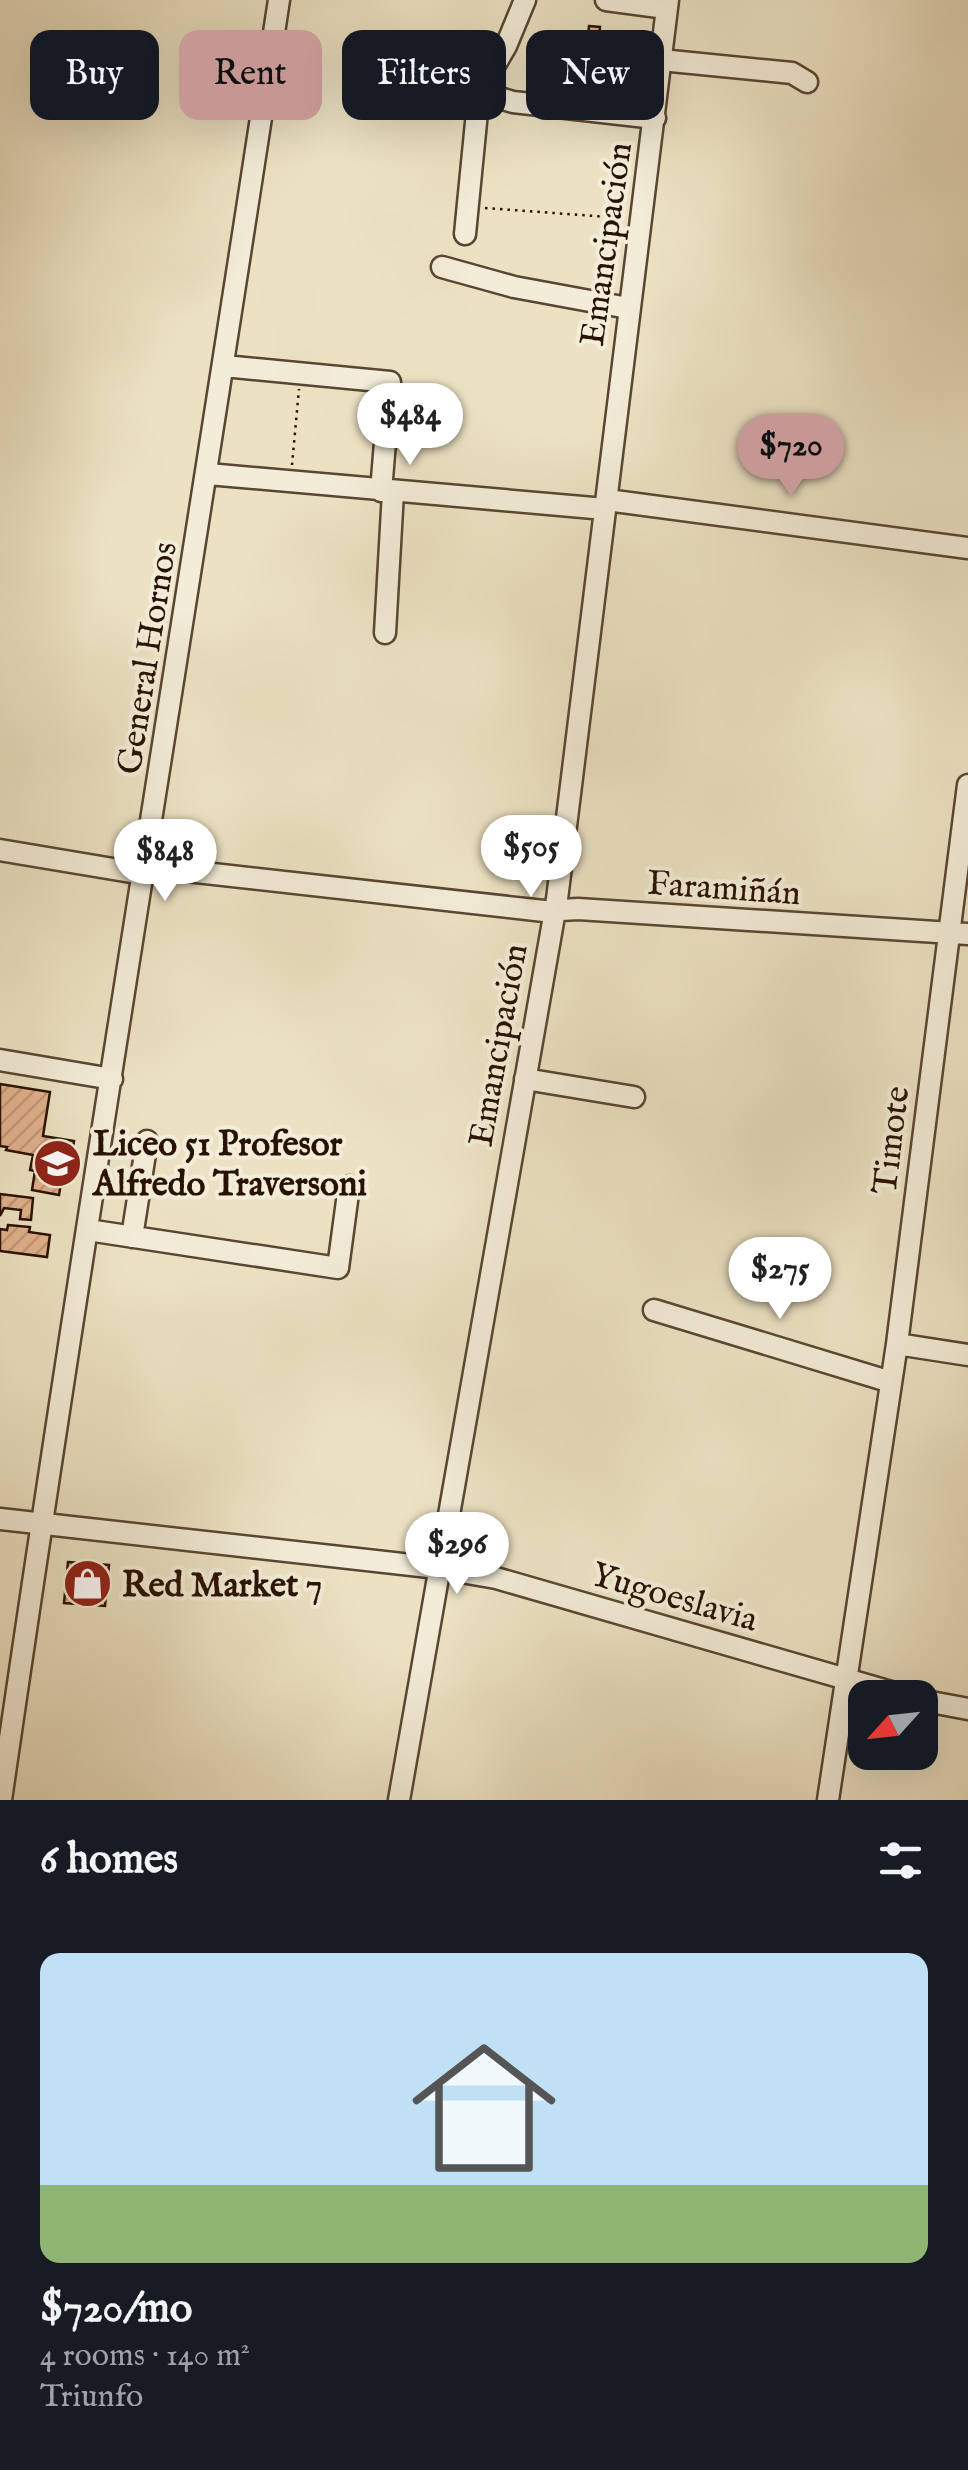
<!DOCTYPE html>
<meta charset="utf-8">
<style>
:root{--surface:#171b24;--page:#242831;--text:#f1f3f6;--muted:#9ea1a6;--line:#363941;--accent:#c59692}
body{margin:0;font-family:"IM FELL English",serif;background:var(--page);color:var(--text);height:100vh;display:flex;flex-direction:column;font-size:38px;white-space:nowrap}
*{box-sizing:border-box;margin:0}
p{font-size:32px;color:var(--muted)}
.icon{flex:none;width:55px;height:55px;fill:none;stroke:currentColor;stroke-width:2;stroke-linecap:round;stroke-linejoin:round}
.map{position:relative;height:1800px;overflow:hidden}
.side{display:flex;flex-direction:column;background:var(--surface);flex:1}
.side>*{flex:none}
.hud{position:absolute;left:30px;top:30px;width:910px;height:90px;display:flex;gap:20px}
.needle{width:65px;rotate:243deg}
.controls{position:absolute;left:848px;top:1680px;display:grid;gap:20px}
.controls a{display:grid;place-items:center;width:90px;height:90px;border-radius:20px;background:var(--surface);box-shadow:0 10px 40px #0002;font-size:50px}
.price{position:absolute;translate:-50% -85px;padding:0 22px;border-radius:35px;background:#fff;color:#222;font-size:32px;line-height:65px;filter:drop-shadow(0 2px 5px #0008)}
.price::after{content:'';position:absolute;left:50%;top:60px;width:30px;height:22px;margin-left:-15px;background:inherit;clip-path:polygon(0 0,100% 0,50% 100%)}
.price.current{background:var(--accent);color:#111}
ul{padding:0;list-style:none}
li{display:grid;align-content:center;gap:20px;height:530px;padding:0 40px}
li+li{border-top:2px solid var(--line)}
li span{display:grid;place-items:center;height:310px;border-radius:20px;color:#555}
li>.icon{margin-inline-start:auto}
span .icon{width:180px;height:180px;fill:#fffc;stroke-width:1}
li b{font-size:42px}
h2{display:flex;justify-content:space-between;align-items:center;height:120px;padding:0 40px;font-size:42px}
.pill{padding:0 35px;border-radius:20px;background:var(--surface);box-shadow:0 10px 40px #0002;font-size:35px;line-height:90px}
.pill.current{background:var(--accent);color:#111}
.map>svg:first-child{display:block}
.building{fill:url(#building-hatch);stroke:#281201;stroke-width:2.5}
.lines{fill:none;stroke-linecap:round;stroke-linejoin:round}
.minor-casing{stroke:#594632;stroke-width:25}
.path{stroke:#281201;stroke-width:2.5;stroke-dasharray:2.5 5;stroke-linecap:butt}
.minor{stroke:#f3ecd8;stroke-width:20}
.labels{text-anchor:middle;stroke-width:8;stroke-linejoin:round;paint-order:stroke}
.street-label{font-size:35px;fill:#281201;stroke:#f3ecd8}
.poi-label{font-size:35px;font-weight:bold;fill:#281201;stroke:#f3ecd8;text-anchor:start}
</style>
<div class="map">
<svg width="968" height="1800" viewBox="0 0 968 1800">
<defs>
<pattern id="building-hatch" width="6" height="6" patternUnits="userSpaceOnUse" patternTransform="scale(2.5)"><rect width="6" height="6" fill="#e2b28e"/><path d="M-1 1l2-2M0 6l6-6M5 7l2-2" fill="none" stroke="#c29879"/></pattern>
</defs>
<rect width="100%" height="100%" fill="#ece2c3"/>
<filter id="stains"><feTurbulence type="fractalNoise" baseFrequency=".002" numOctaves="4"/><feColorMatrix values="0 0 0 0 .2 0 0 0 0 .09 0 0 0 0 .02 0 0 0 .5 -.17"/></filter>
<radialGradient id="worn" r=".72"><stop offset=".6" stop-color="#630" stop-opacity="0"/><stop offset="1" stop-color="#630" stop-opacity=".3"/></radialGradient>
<path class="building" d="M589 26 600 27 598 50 587 49Z
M0 1084 50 1092 43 1136 74 1141 68 1177 62 1176 59 1195 32 1190 35 1171 30 1170 33 1155 6 1150 7 1147 0 1146Z
M0 1194 33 1198 31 1220 20 1219 21 1210 4 1208 0 1216Z
M8 1225 30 1227 29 1232 50 1235 47 1257 0 1251V1229L7 1230Z
M68 1562 109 1565 105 1606 64 1603Z"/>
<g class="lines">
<defs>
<path id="minor" d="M606 0 666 8
M661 60 792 73 807 82
M479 92 513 102 655 118
M465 234 479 92 506 46 525 0
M442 267 514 287 628 308
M224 366 390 382 381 491
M208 474 605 509
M607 500 968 548
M385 633 393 492
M0 850 131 872 160 868 544 911 578 909 968 934
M0 1060 112 1079
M525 1079 634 1097
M88 1230 338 1268 349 1186
M132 1237 147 1141
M654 1310 891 1382
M897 1344 968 1355
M0 1519 438 1568 496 1578 912 1698
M920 1700 968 1709
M1 1800C88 1199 188 600 279 0
M399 1800 557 899 668 0
M828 1800 897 1344 968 785"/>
</defs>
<use href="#minor" class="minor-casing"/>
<path class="path" d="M485 208 622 218
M292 465 299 389"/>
<use href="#minor" class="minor"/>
</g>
<defs>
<symbol id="school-disc" viewBox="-11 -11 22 22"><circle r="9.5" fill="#8f2418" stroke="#f3ecd8"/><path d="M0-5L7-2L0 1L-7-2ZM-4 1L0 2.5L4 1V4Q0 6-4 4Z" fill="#fff"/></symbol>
<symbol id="shop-disc" viewBox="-11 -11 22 22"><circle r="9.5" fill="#8f2418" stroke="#f3ecd8"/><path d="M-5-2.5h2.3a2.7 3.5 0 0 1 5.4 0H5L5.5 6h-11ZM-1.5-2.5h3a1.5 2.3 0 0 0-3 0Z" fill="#fff"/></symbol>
</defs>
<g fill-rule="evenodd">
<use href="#school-disc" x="30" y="1136" width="55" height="55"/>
<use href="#shop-disc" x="60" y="1556" width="55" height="55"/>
</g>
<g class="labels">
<g class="street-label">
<text transform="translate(605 244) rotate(-82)" y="12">Emancipación</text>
<text transform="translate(146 658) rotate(-81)" y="12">General Hornos</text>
<text transform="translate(724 887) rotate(4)" y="12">Faramiñán</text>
<text transform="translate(497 1045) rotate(-80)" y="12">Emancipación</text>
<text transform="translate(890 1140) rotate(-83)" y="12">Timote</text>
<text transform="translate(675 1596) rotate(16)" y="12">Yugoeslavia</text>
</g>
<g class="poi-label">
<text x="93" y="1155">Liceo 51 Profesor<tspan x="93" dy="40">Alfredo Traversoni</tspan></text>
<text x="122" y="1596">Red Market 7</text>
</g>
</g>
<rect width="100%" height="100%" filter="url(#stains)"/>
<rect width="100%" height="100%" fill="url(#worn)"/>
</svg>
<div class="controls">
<a><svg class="needle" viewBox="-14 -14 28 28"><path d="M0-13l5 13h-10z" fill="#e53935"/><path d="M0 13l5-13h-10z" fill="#9ea1a6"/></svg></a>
</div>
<b class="price" style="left:410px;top:468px">$484</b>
<b class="price current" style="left:791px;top:499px">$720</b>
<b class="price" style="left:531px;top:900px">$505</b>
<b class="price" style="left:165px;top:904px">$848</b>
<b class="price" style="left:780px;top:1322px">$275</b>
<b class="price" style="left:457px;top:1597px">$296</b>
<div class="hud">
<a class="pill">Buy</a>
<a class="pill current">Rent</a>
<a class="pill">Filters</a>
<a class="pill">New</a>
</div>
</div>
<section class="side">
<h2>6 homes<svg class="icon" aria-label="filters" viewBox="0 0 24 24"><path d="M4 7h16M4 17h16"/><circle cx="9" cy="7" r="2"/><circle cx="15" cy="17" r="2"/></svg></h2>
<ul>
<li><span style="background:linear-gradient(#bfe0f5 75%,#8fb573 0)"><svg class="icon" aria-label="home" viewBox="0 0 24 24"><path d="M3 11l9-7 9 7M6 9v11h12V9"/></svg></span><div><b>$720/mo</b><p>4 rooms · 140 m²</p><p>Triunfo</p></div></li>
</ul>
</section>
